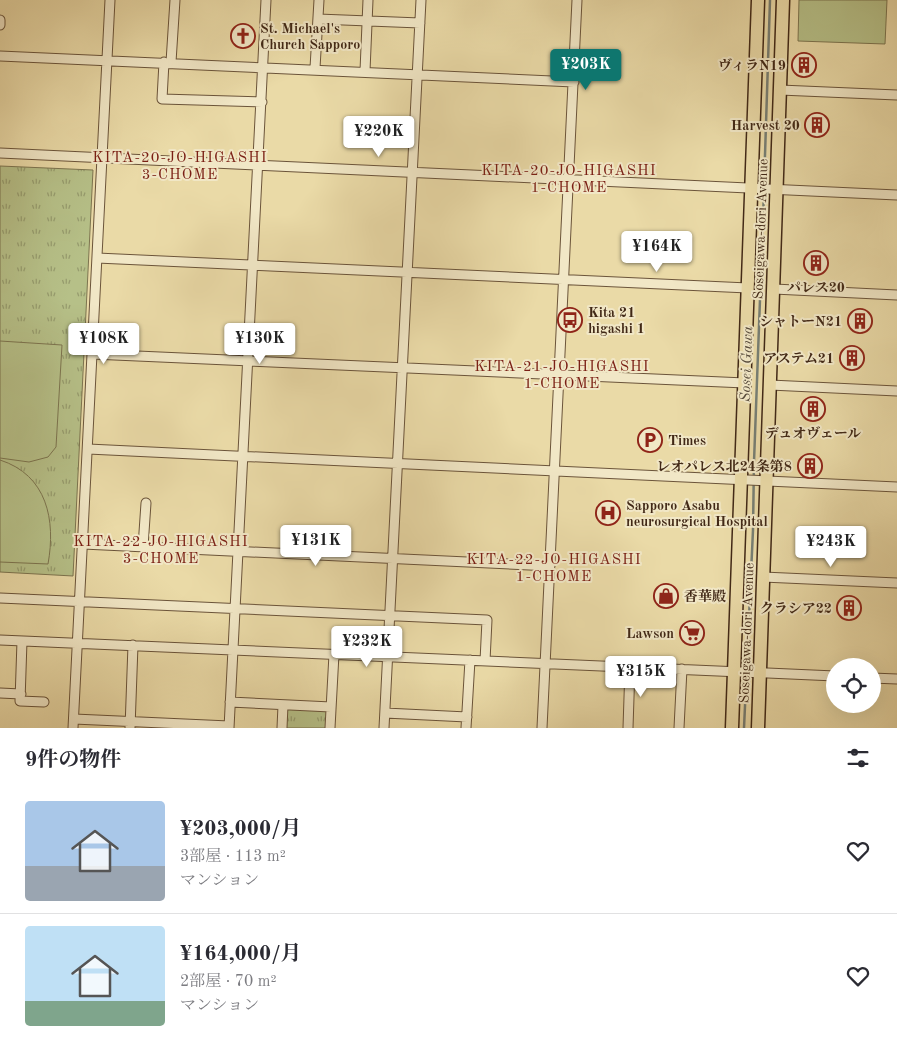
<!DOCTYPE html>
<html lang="ja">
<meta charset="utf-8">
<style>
:root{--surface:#fff;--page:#f2f2f3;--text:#2b2b33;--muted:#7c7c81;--line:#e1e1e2;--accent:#0f766e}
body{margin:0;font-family:"Old Standard TT","Noto Serif JP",serif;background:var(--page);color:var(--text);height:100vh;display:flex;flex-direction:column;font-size:19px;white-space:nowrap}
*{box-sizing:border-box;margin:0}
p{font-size:16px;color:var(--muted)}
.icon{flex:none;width:28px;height:28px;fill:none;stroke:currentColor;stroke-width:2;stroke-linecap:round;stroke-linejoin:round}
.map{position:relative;height:728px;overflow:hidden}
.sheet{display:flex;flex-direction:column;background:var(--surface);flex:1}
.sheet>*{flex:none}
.buttons{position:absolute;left:826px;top:658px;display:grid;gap:10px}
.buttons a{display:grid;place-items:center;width:55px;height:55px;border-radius:50%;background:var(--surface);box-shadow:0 5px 20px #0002;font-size:25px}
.price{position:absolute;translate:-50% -42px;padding:0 11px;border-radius:5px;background:#fff;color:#222;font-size:16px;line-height:32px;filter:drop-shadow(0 1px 2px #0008)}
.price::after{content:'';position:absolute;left:50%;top:30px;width:15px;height:11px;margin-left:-8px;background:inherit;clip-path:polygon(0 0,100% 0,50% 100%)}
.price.current{background:var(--accent);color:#fff}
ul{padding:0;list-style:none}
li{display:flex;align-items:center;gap:15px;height:125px;padding:0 25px}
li+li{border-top:1px solid var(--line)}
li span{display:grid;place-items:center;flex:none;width:140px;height:100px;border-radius:5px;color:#555}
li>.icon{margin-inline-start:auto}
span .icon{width:60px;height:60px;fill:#fffc;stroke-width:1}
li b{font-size:21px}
h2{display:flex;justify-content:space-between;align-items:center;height:60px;padding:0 25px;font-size:21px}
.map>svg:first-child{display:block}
.park{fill:url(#park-tufts);stroke:#7c744f}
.pitch{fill:#b6c088;stroke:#7c744f}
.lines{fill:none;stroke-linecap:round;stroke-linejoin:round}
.stream{stroke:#777e73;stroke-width:2.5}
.minor-casing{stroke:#6b543a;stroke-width:11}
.highway-casing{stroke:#412816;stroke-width:15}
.minor{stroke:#f1e7c6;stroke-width:9}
.highway{stroke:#eadaa7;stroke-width:12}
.labels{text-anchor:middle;stroke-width:4;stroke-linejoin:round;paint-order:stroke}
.poi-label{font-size:14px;font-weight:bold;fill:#412816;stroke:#f1e7c6;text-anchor:end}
.street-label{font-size:14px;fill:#412816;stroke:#f1e7c6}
.neighbourhood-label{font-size:15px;letter-spacing:1px;fill:#7a1f14;stroke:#f1e7c6}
.water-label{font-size:15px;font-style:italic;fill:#584c3d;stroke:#f1e7c6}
</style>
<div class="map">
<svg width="897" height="728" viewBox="0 0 897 728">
<defs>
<pattern id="park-tufts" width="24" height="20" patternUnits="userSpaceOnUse" patternTransform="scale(1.25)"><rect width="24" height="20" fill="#b6c088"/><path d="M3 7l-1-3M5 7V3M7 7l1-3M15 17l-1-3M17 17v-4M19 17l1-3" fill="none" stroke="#969c6e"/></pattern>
</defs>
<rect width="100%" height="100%" fill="#eadaa7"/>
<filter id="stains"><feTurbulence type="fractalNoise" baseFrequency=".004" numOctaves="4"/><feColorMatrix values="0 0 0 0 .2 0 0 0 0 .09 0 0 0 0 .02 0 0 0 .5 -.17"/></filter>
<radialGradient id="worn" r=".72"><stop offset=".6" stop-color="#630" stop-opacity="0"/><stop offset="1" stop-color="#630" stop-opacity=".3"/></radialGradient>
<path class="park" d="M0 166 93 170 73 576 0 572Z
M286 707 328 710 327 728H285Z"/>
<path class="pitch" d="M799 0H887L885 44 798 41Z
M0 341 62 345 56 447 48 457 29 462 0 458Z
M0 460C47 475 56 520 48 564L0 562Z"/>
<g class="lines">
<path class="stream" d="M764 186 770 0
M744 728 753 530 754 462 764 191"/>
<defs>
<path id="minor" d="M318 19 420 23
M0 25V20
M0 56 574 82
M164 62 162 99 262 102
M171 62 175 0
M315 68 319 0
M365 71 368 0
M780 90 897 95
M0 153 897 195
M97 258 748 288
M774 289 897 295
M92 354 745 383
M770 385 897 391
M88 449 897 487
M83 544 550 566
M143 547 146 503
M763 577 897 583
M0 598 487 620 485 661
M0 640 835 676
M22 641 20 701 44 702
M872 678 897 679
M0 693 21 694
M230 702 331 707
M385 713 467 717
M74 719 229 726
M73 728 110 0
M130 728 133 645
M229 728 266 0
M282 728 283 705
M330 728 334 654
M384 728 421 0
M466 728 470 660
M542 728 577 0
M628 728 630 667
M679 728 682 669"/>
<path id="highway" d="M732 728 758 0
M758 728 783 0"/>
</defs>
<use href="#minor" class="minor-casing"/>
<use href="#highway" class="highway-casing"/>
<use href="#minor" class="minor"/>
<use href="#highway" class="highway"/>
</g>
<defs>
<symbol id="church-ring" viewBox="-11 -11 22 22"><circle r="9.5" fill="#f1e7c6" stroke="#8f2418" stroke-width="1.5"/><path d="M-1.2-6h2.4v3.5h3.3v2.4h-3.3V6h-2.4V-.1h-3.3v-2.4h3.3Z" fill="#8f2418"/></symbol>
<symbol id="building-ring" viewBox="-11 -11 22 22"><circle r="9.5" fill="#f1e7c6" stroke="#8f2418" stroke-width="1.5"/><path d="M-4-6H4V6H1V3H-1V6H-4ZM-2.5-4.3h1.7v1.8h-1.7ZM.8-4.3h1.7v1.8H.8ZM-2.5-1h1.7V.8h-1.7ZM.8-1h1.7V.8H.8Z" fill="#8f2418"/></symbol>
<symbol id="bus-ring" viewBox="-11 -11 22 22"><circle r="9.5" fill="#f1e7c6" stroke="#8f2418" stroke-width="1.5"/><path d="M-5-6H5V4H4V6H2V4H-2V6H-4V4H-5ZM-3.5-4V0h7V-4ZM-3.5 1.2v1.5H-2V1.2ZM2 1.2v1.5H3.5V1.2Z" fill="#8f2418"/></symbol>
<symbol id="parking-ring" viewBox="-11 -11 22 22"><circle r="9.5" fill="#f1e7c6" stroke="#8f2418" stroke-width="1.5"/><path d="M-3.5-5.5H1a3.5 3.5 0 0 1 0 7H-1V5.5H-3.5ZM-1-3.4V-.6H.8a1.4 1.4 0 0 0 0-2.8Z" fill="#8f2418"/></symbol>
<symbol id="hospital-ring" viewBox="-11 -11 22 22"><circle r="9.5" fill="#f1e7c6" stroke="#8f2418" stroke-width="1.5"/><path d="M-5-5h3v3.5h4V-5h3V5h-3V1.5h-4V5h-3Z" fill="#8f2418"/></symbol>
<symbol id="shop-ring" viewBox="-11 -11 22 22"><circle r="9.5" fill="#f1e7c6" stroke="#8f2418" stroke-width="1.5"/><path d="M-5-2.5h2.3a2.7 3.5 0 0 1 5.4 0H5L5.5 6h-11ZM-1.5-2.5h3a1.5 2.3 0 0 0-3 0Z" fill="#8f2418"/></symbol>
<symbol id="supermarket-ring" viewBox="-11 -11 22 22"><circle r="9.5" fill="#f1e7c6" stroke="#8f2418" stroke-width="1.5"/><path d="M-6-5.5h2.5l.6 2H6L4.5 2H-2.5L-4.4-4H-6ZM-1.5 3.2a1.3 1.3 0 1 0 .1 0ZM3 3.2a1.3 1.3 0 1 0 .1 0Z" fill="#8f2418"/></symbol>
</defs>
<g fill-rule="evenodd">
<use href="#church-ring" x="229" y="22" width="28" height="28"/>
<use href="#building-ring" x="790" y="51" width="28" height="28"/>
<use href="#building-ring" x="803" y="111" width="28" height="28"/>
<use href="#building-ring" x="802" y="249" width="28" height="28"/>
<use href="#bus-ring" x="556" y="306" width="28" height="28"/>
<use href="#building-ring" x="846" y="307" width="28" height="28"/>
<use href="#building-ring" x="838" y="344" width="28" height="28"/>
<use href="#building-ring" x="799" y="395" width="28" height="28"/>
<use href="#parking-ring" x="636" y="426" width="28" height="28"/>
<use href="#building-ring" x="796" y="452" width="28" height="28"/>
<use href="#hospital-ring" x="594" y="499" width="28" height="28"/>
<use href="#shop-ring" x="652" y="582" width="28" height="28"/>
<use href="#building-ring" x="835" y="594" width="28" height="28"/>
<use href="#supermarket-ring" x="678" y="619" width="28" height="28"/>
</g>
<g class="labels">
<g class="poi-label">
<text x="260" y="33" text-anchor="start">St. Michael's<tspan x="260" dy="16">Church Sapporo</tspan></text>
<text x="786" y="70">ヴィラN19</text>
<text x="800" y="130">Harvest 20</text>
<text x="816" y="292" text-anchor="middle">パレス20</text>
<text x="588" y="317" text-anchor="start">Kita 21<tspan x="588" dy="16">higashi 1</tspan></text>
<text x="842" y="326">シャトーN21</text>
<text x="834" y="363">アステム21</text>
<text x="813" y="438" text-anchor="middle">デュオヴェール</text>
<text x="668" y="445" text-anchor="start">Times</text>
<text x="792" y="471">レオパレス北24条第8</text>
<text x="626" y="510" text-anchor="start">Sapporo Asabu<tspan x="626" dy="16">neurosurgical Hospital</tspan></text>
<text x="684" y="601" text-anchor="start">香華殿</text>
<text x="832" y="613">クラシア22</text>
<text x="674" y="638">Lawson</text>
</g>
<g class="street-label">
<text transform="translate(760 229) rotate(-88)" y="5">Soseigawa-dori Avenue</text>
<text transform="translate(746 633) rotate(-88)" y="5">Soseigawa-dori Avenue</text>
</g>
<g class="neighbourhood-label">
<text x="180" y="162">KITA-20-JO-HIGASHI<tspan x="180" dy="17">3-CHOME</tspan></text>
<text x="569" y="175">KITA-20-JO-HIGASHI<tspan x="569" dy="17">1-CHOME</tspan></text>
<text x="562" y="371">KITA-21-JO-HIGASHI<tspan x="562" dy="17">1-CHOME</tspan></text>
<text x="161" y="546">KITA-22-JO-HIGASHI<tspan x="161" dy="17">3-CHOME</tspan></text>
<text x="554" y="564">KITA-22-JO-HIGASHI<tspan x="554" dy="17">1-CHOME</tspan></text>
</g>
<g class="water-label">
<text transform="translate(746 364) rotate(-88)" y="5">Sosei Gawa</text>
</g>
</g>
<rect width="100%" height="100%" filter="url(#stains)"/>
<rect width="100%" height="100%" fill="url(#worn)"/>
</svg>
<div class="buttons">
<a><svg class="icon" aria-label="locate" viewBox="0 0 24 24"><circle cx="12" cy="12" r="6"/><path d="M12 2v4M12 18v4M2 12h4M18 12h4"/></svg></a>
</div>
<b class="price current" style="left:586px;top:91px">¥203K</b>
<b class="price" style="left:379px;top:158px">¥220K</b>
<b class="price" style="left:657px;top:273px">¥164K</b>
<b class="price" style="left:104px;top:365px">¥108K</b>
<b class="price" style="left:260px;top:365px">¥130K</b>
<b class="price" style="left:316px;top:567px">¥131K</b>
<b class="price" style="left:831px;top:568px">¥243K</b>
<b class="price" style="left:367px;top:668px">¥232K</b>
<b class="price" style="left:641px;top:698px">¥315K</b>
</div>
<section class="sheet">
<h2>9件の物件<svg class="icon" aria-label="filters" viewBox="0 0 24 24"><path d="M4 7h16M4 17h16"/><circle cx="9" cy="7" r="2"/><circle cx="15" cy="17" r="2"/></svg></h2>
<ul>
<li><span style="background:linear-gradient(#a9c7e8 65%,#9aa5b1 0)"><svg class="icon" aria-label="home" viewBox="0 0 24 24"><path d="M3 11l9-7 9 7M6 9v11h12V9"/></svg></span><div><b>¥203,000/月</b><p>3部屋 · 113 m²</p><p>マンション</p></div><svg class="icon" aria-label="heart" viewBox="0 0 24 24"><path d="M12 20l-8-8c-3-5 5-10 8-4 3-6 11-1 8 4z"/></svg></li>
<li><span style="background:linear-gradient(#bfe0f5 75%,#7fa58c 0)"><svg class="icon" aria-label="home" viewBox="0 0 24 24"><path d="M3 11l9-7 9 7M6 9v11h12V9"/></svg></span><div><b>¥164,000/月</b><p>2部屋 · 70 m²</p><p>マンション</p></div><svg class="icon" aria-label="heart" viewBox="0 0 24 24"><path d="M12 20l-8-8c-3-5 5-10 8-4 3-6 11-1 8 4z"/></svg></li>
</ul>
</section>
